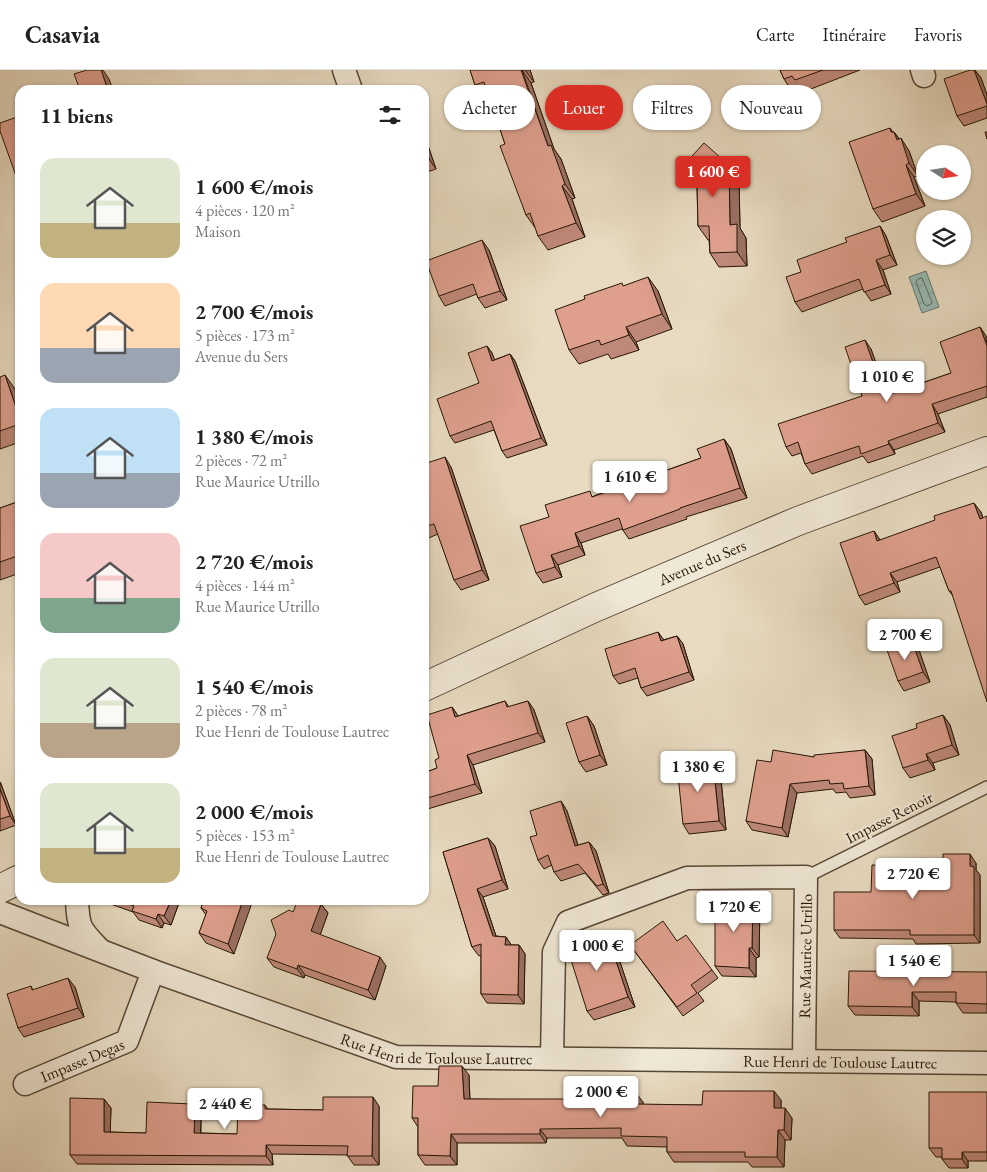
<!DOCTYPE html>
<html lang="fr">
<meta charset="utf-8">
<style>
:root{--surface:#fff;--page:#f2f2f2;--text:#222;--muted:#767676;--line:#e0e0e0;--accent:#d93025}
body{margin:0;font-family:"EB Garamond",serif;background:var(--page);color:var(--text);height:100vh;display:flex;flex-direction:column;font-size:19px;white-space:nowrap}
*{box-sizing:border-box;margin:0}
p{font-size:16px;color:var(--muted)}
.icon{flex:none;width:28px;height:28px;fill:none;stroke:currentColor;stroke-width:2;stroke-linecap:round;stroke-linejoin:round}
.map{position:relative;flex:1;overflow:hidden}
.sheet{position:absolute;left:15px;top:15px;width:414px;height:820px;display:flex;flex-direction:column;background:var(--surface);border-radius:15px;box-shadow:0 1px 4px #0004}
.sheet>*{flex:none}
.top-card{position:absolute;left:444px;top:15px;width:468px;height:45px;display:flex;gap:10px}
.needle{width:32px;rotate:102deg}
.buttons{position:absolute;left:916px;top:75px;display:grid;gap:10px}
.buttons a{display:grid;place-items:center;width:55px;height:55px;border-radius:50%;background:var(--surface);box-shadow:0 1px 4px #0004;font-size:25px}
.price{position:absolute;translate:-50% -42px;padding:0 11px;border-radius:5px;background:#fff;color:#222;font-size:16px;line-height:32px;filter:drop-shadow(0 1px 2px #0008)}
.price::after{content:'';position:absolute;left:50%;top:30px;width:15px;height:11px;margin-left:-8px;background:inherit;clip-path:polygon(0 0,100% 0,50% 100%)}
.price.on{background:var(--accent);color:#fff}
ul{padding:0;list-style:none}
li{display:flex;align-items:center;gap:15px;height:125px;padding:0 25px}
li span{display:grid;place-items:center;flex:none;width:140px;height:100px;border-radius:15px;color:#555}
li>.icon{margin-inline-start:auto}
span .icon{width:60px;height:60px;fill:#fffc;stroke-width:1}
li b{font-size:21px}
h2{display:flex;justify-content:space-between;align-items:center;height:60px;padding:0 25px;font-size:21px}
.tag{padding:0 18px;border-radius:22px;background:var(--surface);box-shadow:0 1px 4px #0004;font-size:18px;line-height:45px}
.tag.on{background:var(--accent);color:#fff}
header{display:flex;align-items:center;gap:30px;box-sizing:border-box;height:70px;padding:0 25px;background:var(--surface);border-bottom:1px solid var(--line)}
header strong{font-size:24px}
nav{display:flex;gap:28px;margin-inline-start:auto;font-size:18px}
.map>svg:first-child{display:block}
.water{fill:url(#water-ripples);stroke:#6a796f}
.lines{fill:none;stroke-linecap:round;stroke-linejoin:round}
.shore{stroke:#5e685d;stroke-width:1}
.service-casing{stroke:#564734;stroke-width:14}
.minor-casing{stroke:#564734;stroke-width:25}
.tertiary-casing{stroke:#564734;stroke-width:30}
.service{stroke:#f0e8d7;stroke-width:11}
.minor{stroke:#f0e8d7;stroke-width:22}
.tertiary{stroke:#f0e8d7;stroke-width:28}
.wall{fill:#bf8979;stroke:#261605}
.shaded-wall{fill:#9b6f63;stroke:#261605}
.building{fill:#de9f8d;stroke:#261605}
.labels{text-anchor:middle;stroke-width:4;stroke-linejoin:round;paint-order:stroke}
.street-label{font-size:16px;fill:#261605;stroke:#f0e8d7}
</style>
<header>
<strong>Casavia</strong>
<nav><a>Carte</a><a>Itinéraire</a><a>Favoris</a></nav>
</header>
<div class="map">
<svg width="987" height="1102" viewBox="0 0 987 1102">
<defs>
<pattern id="water-ripples" width="26" height="14" patternUnits="userSpaceOnUse" patternTransform="scale(1.25)"><rect width="26" height="14" fill="#97bbb5"/><path d="M2 4q2-2 4 0t4 0M15 11q2-2 4 0t4 0" fill="none" stroke="#82a09a"/></pattern>
</defs>
<rect width="100%" height="100%" fill="#e8dbc1"/>
<filter id="stains"><feTurbulence type="fractalNoise" baseFrequency=".004" numOctaves="4"/><feColorMatrix values="0 0 0 0 .2 0 0 0 0 .09 0 0 0 0 .02 0 0 0 .5 -.17"/></filter>
<radialGradient id="worn" r=".72"><stop offset=".6" stop-color="#630" stop-opacity="0"/><stop offset="1" stop-color="#630" stop-opacity=".3"/></radialGradient>
<path class="water" d="M926 201 939 237 922 243 909 207Z"/>
<g class="lines">
<path class="shore" d="M922 208 932 232 931 234 927 236 924 234 916 212 917 210Z"/>
<defs>
<path id="service" d="M806 807 987 717"/>
<g id="minor">
<path d="M344 0 351 20"/>
<path d="M922 0 924 6"/>
<path d="M77 830C78 858 80 859 99 879"/>
<path id="s1" d="M0 842 153 901 396 987 987 993"/>
<path d="M552 987 554 882 568 852 687 808 806 807 804 990"/>
<path id="s2" d="M25 1014 127 971 153 901"/>
</g>
<g id="tertiary">
<path id="s3" d="M424 617 594 538 798 451 987 381"/>
<path d="M0 819 20 809"/>
</g>
</defs>
<use href="#service" class="service-casing"/>
<use href="#minor" class="minor-casing"/>
<use href="#tertiary" class="tertiary-casing"/>
<use href="#service" class="service"/>
<use href="#minor" class="minor"/>
<use href="#tertiary" class="tertiary"/>
</g>
<path class="wall" d="M470 0H530L534 12 531 13 554 79 561 89 575 128 572 129 585 167 548 180 538 166 536 159 526 145 505 74 489 27 485 29 475 15Z
M780 0H860L803 22 800 17 791 20 784 9Z
M970 0H975L981 8 987 25V48L964 56 957 46Z
M890 58 892 62H894L909 81 918 106 914 107 925 136 882 152 873 139Z
M424 60 425 64H424L436 99 424 103Z
M682 97 739 109 740 158 746 168 747 196 719 197 710 183 709 170H708L698 156 697 117 691 111Z
M880 156 886 166 897 195 883 200 891 224 871 231 863 219 802 242 795 232 801 202 847 172Z
M489 180 507 230 485 238 478 228 477 224 445 236 439 226Z
M624 216 658 221 672 259 636 272 639 280 611 289 608 284 579 294 569 280Z
M980 257 987 268V327L938 344 945 362 894 380 895 384 868 393 863 386 812 404 805 394 801 383 792 386 786 377 862 326 871 279 887 325 951 303Z
M487 276 492 283 494 290 510 284 515 291 547 375 507 388 502 381 494 360 455 373 450 366 479 313Z
M0 307 15 319 20 334V372L0 379Z
M724 369 731 379 747 428 686 447 687 449 629 469 622 459 581 473 585 485 558 495 562 507 543 513 536 503 549 447 594 426 701 388Z
M424 394 451 397 489 510 461 520 454 510 438 464 424 470Z
M20 431V503L0 510V438Z
M981 442 983 448 953 526 949 521 940 497 897 512 900 522 865 535 859 526 874 461 880 470Z
M658 562 663 570 677 566 683 574 694 610 647 626 641 618 638 608 619 614 613 606Z
M919 580 930 612 904 621 898 611Z
M505 631 509 637 528 631 534 640 545 672 473 695 482 723 424 740V703L437 698 452 637 458 646Z
M943 645 950 655 959 685 933 693 935 700 910 708 903 698 917 658Z
M587 646 594 656 607 695 586 702 579 692Z
M865 680 872 689 875 725 850 728 846 722 836 723 833 719 797 723 788 767 752 760 746 751 771 692 814 687Z
M720 700 726 760 689 764 683 754Z
M0 712 1 714 16 755 0 761Z
M561 731 567 741 578 775 589 772 596 781 609 823 603 825 585 803 561 811 554 802 552 795 544 799 538 790 537 765Z
M488 768 495 776 508 819 483 827 496 866 506 867 511 875H519L525 884 524 934 487 933 481 924V885L479 886 472 877 443 782Z
M976 793V800L980 805V873L916 874 913 869 840 868 834 860 871 822 943 797Z
M753 825 760 835 759 887 756 888V907L722 906 715 896 730 841Z
M104 830H180L171 855 164 853 162 858 139 850 133 842 105 832Z
M204 830 234 884 206 873 199 863 206 845 201 838Z
M321 834 328 843 320 865 386 896 375 930 305 905 304 908 274 897 267 888 293 842Z
M607 864 614 874 635 937 594 950 587 941Z
M677 871 712 900 718 908 698 923 704 931 683 946 630 875Z
M987 902V943H963L956 933V932L919 931V946L855 945 848 936Z
M31 916 33 920 75 917 84 947 24 967 18 958Z
M469 1005 470 1029 643 1032V1035H702L781 1030V1038L792 1048 791 1070H785L784 1097H752L748 1092H674L667 1082V1077L627 1076 622 1068H547L546 1073H457V1095H425L418 1085V1057L412 1048 438 1016Z
M987 1022V1091H968V1098H949L942 1089V1087H936L929 1078Z
M104 1029 111 1038 110 1062 146 1063 198 1043V1046L201 1050V1063L237 1064 265 1035 268 1039 323 1040 379 1036V1095H354L347 1085 272 1084 273 1095 77 1094 70 1085Z"/>
<path class="shaded-wall" d="M101 0H103L109 9 113 20H108Z
M522 0 531 13 554 79 561 89 575 128 565 114 548 76Z
M525 0H530L534 12Z
M974 0 981 8 987 25V34Z
M890 58 896 67 894 62 902 73 901 68 909 81 918 106 909 93 891 62Z
M424 64 436 99 429 89 424 74Z
M729 95 739 109 740 158 746 168 747 196 737 182 730 155Z
M906 95 914 107 925 136 916 124Z
M562 116 572 129 585 167 576 153Z
M880 156 886 166 897 195 890 185Z
M482 170 489 180 507 230 500 221Z
M876 190 883 200 891 224 885 215Z
M648 207 658 221 672 259 662 244Z
M626 257 636 272 639 280 629 265Z
M980 257 986 266 987 276Z
M865 270 871 279 891 335 885 326Z
M487 276 492 283 498 298 492 291Z
M510 284 515 291 547 375 541 368Z
M5 305 15 319 20 334V349Z
M932 334 938 344 945 362 938 353Z
M724 369 731 379 747 428 740 418Z
M888 371 894 380 895 384 889 374Z
M445 387 451 397 489 510 482 500Z
M974 433 981 442 986 458 980 449Z
M874 461 880 470 877 471Z
M575 463 581 473 585 485 579 476Z
M551 485 558 495 562 507 555 497Z
M890 503 897 512 900 522 894 513Z
M658 562 664 570 661 571Z
M677 566 683 574 694 610 689 602Z
M912 571 919 580 930 612 923 602Z
M528 631 534 640 545 672 538 663Z
M452 637 459 647H455Z
M943 645 950 655 959 685 952 675Z
M587 646 594 656 607 695 600 685Z
M865 680 872 689 875 725 869 716Z
M926 684 933 693 935 700 928 690Z
M467 685 473 695 482 723 475 714Z
M713 691 720 700 726 760 719 751Z
M0 712 1 714 16 755 10 746 0 719Z
M790 714 797 723 788 767 782 758Z
M561 731 567 741 581 785 575 776Z
M488 768 495 776 508 819 502 810Z
M589 772 596 781 609 823 603 814Z
M970 784 976 793V800L980 805V873L974 865 970 796Z
M477 819 483 827 499 875 493 866Z
M753 825 760 835 759 887 752 878Z
M171 830H180L171 855 164 846Z
M243 830H253L234 884 228 874Z
M321 834 328 843 318 871 311 861Z
M158 844 164 853 162 858 156 849Z
M607 864 614 874 635 937 628 927Z
M506 867 512 876 505 875Z
M519 875 525 884 524 934 518 925Z
M749 878 756 888V907L749 898Z
M380 887 386 896 375 930 368 920Z
M298 895 305 905 304 908 297 899Z
M68 908 75 917 84 947 78 938Z
M912 922 919 931V946L912 937Z
M462 996 469 1005 470 1039 464 1029Z
M774 1021 781 1030V1048L774 1038Z
M636 1023 643 1032V1044L636 1034Z
M373 1027 379 1036V1095L372 1086Z
M104 1029 111 1038 110 1071 104 1062Z
M192 1034 198 1043V1046L201 1050 200 1072 194 1063 192 1041Z
M785 1038 792 1048 791 1070 784 1060Z
M540 1059 547 1068 546 1073 540 1064Z
M778 1060 785 1070 784 1097 777 1087Z
M451 1064 457 1073V1095L450 1086Z
M266 1075 272 1084 273 1095 266 1086Z
M962 1082 968 1091V1098L962 1089Z"/>
<path class="building" d="M87 0H101L108 20H80L74 4Z
M470 0H521L548 76 551 75 565 114 562 116 576 153 538 166 530 143 526 145 500 76 505 74 484 12 475 15Z
M780 0H823L795 10 792 6 784 9Z
M970 0H974L987 34V36L957 46 944 9Z
M20 46V117L0 61V53Z
M890 58 891 62H894L897 70 901 68 909 93 906 95 916 124 873 139 849 72Z
M985 62H987V69Z
M704 73 729 95 730 155 737 154V182L710 183 709 156H698L697 113 682 97Z
M424 74 429 89 424 91Z
M880 156 890 185 876 190 885 215 864 222 859 209 795 232 786 207 801 202 797 190 847 172 845 168Z
M482 170 500 221 478 228 473 214 439 226 426 191Z
M648 207 662 244 626 257 629 265 601 275 599 270 569 280 555 240 585 229 584 226 622 213 623 216Z
M980 257 987 276V316L932 334 938 353 888 371 889 374 861 384 859 376 805 394 798 372 786 377 778 354 862 326 845 277 865 270 885 326 951 303 940 272Z
M487 276 492 291 510 284 541 368 502 381 491 351 450 366 437 329 479 313 468 283Z
M5 305 20 349V354L0 361V307Z
M724 369 740 418 680 438V439L623 460 619 448 575 463 579 476 551 485 555 497 536 503 520 456 549 447 545 435 590 421 592 427 701 388 697 379Z
M445 387 482 500 454 510 434 454 424 457V394Z
M20 431V485L0 492V438Z
M974 433 980 449 987 446V632L951 521H949L936 487 890 503 894 513 859 526 840 473 874 461 877 471 935 450 934 446Z
M658 562 661 571 677 566 689 602 641 618 635 598 613 606 605 579Z
M912 571 923 602 898 611 887 580Z
M505 631 507 637 528 631 538 663 467 685 475 714 424 729V703L437 698 435 690 439 688 427 645 452 637 455 647Z
M943 645 952 675 926 684 928 690 903 698 892 666 917 658 916 654Z
M587 646 600 685 579 692 566 653Z
M773 680 814 687V685L865 680 869 716 844 719 843 713 830 714 829 710 790 714 782 758 746 751 757 690 771 692Z
M713 691 719 751 683 754 677 695Z
M0 719 10 746 0 749Z
M561 731 575 776 589 772 603 814 597 816 578 794 554 802 548 785 538 790 530 767 537 765 530 741Z
M488 768 502 810 477 819 493 866 506 867 505 875H519L518 925 481 924V874L472 877 443 782Z
M943 784H970V796L974 797V865H910V860H834V822H871L872 795 943 797Z
M732 825H753L752 878H749V898L715 896V840L730 841Z
M118 830H171L164 846 158 844 156 849 132 841 134 836Z
M204 830H243L228 874 199 863 207 841 201 838Z
M298 830H311L321 834 311 861 380 887 368 920 298 895 297 899 267 888 276 864 271 850 289 840 293 842Z
M663 851 677 871 686 865 712 900 691 915 697 923 677 937 630 875Z
M607 864 628 927 587 941 567 877Z
M849 901 987 902V934L956 933V922H912V937L848 936Z
M68 908 78 938 18 958 7 924 31 916 32 920Z
M439 996H462L464 1029H571V1023H636V1034L702 1035 703 1021H774V1038H785L784 1060H778L777 1087H745V1082H667V1067L621 1066V1058L540 1059V1064H451L450 1086 418 1085V1048H412L413 1016H438Z
M929 1022H987V1082H962V1089H942V1078H929Z
M323 1027H373L372 1086H347L348 1076 266 1075V1086L70 1085V1028L104 1029V1062L146 1063 147 1032 192 1034V1041H195L194 1063 237 1064 238 1035H265V1039L323 1040Z"/>
<g class="labels">
<g class="street-label">
<text dy="6" stroke="none"><textPath href="#s3" startOffset="305">Avenue du Sers</textPath></text>
<text transform="translate(889 747) rotate(-27)" y="6">Impasse Renoir</text>
<text transform="translate(805 886) rotate(-89)" y="6">Rue Maurice Utrillo</text>
<text dy="6" stroke="none"><textPath href="#s1" startOffset="461">Rue Henri de Toulouse Lautrec</textPath></text>
<text dy="6" stroke="none"><textPath href="#s2" startOffset="62">Impasse Degas</textPath></text>
<text dy="6" stroke="none"><textPath href="#s1" startOffset="866">Rue Henri de Toulouse Lautrec</textPath></text>
</g>
</g>
<rect width="100%" height="100%" filter="url(#stains)"/>
<rect width="100%" height="100%" fill="url(#worn)"/>
</svg>
<div class="buttons">
<a><svg class="needle" viewBox="-14 -14 28 28"><path d="M0-13l5 13h-10z" fill="#e53935"/><path d="M0 13l5-13h-10z" fill="#767676"/></svg></a>
<a><svg class="icon" aria-label="layers" viewBox="0 0 24 24"><path d="M12 4l9 5-9 5-9-5zM3 14l9 5 9-5"/></svg></a>
</div>
<b class="price on" style="left:713px;top:128px">1 600 €</b>
<b class="price" style="left:887px;top:333px">1 010 €</b>
<b class="price" style="left:630px;top:433px">1 610 €</b>
<b class="price" style="left:905px;top:591px">2 700 €</b>
<b class="price" style="left:698px;top:723px">1 380 €</b>
<b class="price" style="left:913px;top:830px">2 720 €</b>
<b class="price" style="left:734px;top:863px">1 720 €</b>
<b class="price" style="left:597px;top:902px">1 000 €</b>
<b class="price" style="left:914px;top:917px">1 540 €</b>
<b class="price" style="left:601px;top:1048px">2 000 €</b>
<b class="price" style="left:225px;top:1060px">2 440 €</b>
<div class="top-card">
<a class="tag">Acheter</a>
<a class="tag on">Louer</a>
<a class="tag">Filtres</a>
<a class="tag">Nouveau</a>
</div>
<section class="sheet">
<h2>11 biens<svg class="icon" aria-label="filters" viewBox="0 0 24 24"><path d="M4 7h16M4 17h16"/><circle cx="9" cy="7" r="2"/><circle cx="15" cy="17" r="2"/></svg></h2>
<ul>
<li><span style="background:linear-gradient(#dfe7d0 65%,#c2b280 0)"><svg class="icon" aria-label="home" viewBox="0 0 24 24"><path d="M3 11l9-7 9 7M6 9v11h12V9"/></svg></span><div><b>1 600 €/mois</b><p>4 pièces · 120 m²</p><p>Maison</p></div></li>
<li><span style="background:linear-gradient(#ffd9b3 65%,#9aa5b1 0)"><svg class="icon" aria-label="home" viewBox="0 0 24 24"><path d="M3 11l9-7 9 7M6 9v11h12V9"/></svg></span><div><b>2 700 €/mois</b><p>5 pièces · 173 m²</p><p>Avenue du Sers</p></div></li>
<li><span style="background:linear-gradient(#bfe0f5 65%,#9aa5b1 0)"><svg class="icon" aria-label="home" viewBox="0 0 24 24"><path d="M3 11l9-7 9 7M6 9v11h12V9"/></svg></span><div><b>1 380 €/mois</b><p>2 pièces · 72 m²</p><p>Rue Maurice Utrillo</p></div></li>
<li><span style="background:linear-gradient(#f6c9c9 65%,#7fa58c 0)"><svg class="icon" aria-label="home" viewBox="0 0 24 24"><path d="M3 11l9-7 9 7M6 9v11h12V9"/></svg></span><div><b>2 720 €/mois</b><p>4 pièces · 144 m²</p><p>Rue Maurice Utrillo</p></div></li>
<li><span style="background:linear-gradient(#dfe7d0 65%,#b9a48a 0)"><svg class="icon" aria-label="home" viewBox="0 0 24 24"><path d="M3 11l9-7 9 7M6 9v11h12V9"/></svg></span><div><b>1 540 €/mois</b><p>2 pièces · 78 m²</p><p>Rue Henri de Toulouse Lautrec</p></div></li>
<li><span style="background:linear-gradient(#dfe7d0 65%,#c2b280 0)"><svg class="icon" aria-label="home" viewBox="0 0 24 24"><path d="M3 11l9-7 9 7M6 9v11h12V9"/></svg></span><div><b>2 000 €/mois</b><p>5 pièces · 153 m²</p><p>Rue Henri de Toulouse Lautrec</p></div></li>
</ul>
</section>
</div>
